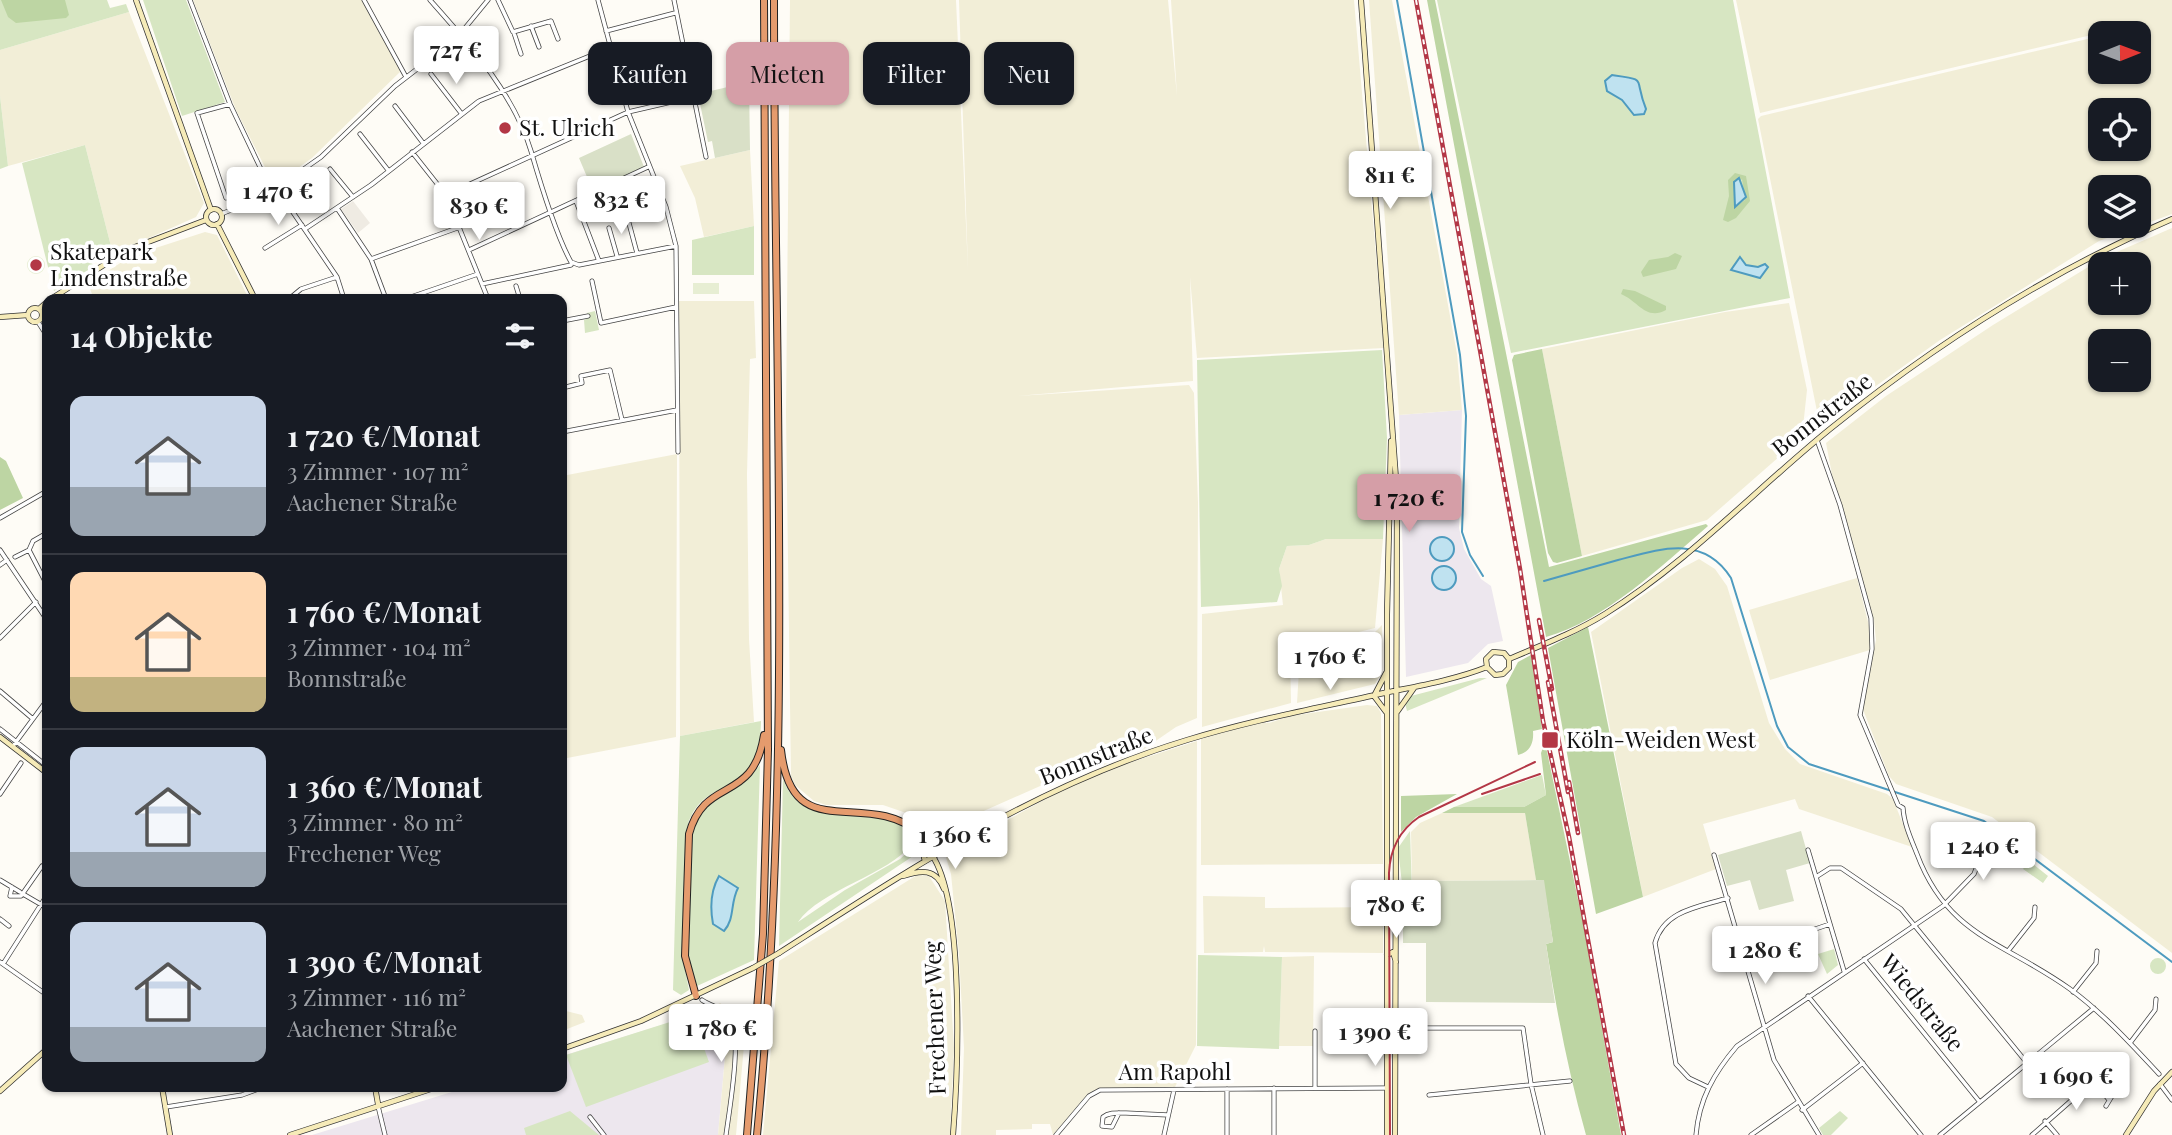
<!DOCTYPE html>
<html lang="de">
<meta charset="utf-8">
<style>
:root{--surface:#171b24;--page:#242831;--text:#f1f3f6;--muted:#9ea1a6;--line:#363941;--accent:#d59ea7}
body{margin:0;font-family:"Playfair Display",serif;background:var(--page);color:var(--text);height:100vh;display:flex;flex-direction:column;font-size:26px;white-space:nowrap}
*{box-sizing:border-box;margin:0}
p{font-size:23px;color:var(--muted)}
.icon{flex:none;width:38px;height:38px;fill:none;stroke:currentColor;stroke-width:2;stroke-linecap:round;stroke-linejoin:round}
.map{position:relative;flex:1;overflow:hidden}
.panel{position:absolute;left:42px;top:294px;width:525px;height:798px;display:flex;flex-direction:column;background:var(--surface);border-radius:14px;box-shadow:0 2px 5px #0004}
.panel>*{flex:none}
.banner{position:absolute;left:588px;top:42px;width:665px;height:63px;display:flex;gap:14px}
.needle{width:46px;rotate:89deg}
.tools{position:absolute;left:2088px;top:21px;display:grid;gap:14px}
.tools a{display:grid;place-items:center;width:63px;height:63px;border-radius:14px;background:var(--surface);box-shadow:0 2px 5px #0004;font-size:35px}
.price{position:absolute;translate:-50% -60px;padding:0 16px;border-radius:7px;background:#fff;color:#222;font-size:23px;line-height:46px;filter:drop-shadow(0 2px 4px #0008)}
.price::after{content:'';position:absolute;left:50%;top:42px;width:21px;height:16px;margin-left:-10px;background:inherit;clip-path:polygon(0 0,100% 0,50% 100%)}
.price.active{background:var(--accent);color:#111}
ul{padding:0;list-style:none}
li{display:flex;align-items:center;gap:21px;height:175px;padding:0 28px}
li+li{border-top:2px solid var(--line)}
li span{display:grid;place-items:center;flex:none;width:196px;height:140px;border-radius:14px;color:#555}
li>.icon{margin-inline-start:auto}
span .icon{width:84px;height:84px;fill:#fffc;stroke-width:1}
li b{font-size:30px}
h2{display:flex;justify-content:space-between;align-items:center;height:84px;padding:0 28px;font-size:30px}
.tag{padding:0 24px;border-radius:14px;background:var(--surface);box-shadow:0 2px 5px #0004;font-size:24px;line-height:63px}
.tag.active{background:var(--accent);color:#111}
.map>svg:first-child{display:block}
.industrial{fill:#ede7ee}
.farmland{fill:#f2eed7;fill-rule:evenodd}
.green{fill:#d7e6c2}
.forest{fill:#bdd5a3;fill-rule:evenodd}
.cemetery{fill:#d9e0c7}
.pitch{fill:#e7eed3}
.plaza{fill:#efebe3}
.water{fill:#bfe2f0;stroke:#4e9bbf;stroke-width:2}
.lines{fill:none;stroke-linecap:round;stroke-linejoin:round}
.stream{stroke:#4e9bbf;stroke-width:2}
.street-casing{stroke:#444;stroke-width:5}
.secondary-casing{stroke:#333;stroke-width:6}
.highway-casing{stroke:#222;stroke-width:8}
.street{stroke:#fff;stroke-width:3.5}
.secondary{stroke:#f6ebb8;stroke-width:4.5}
.highway{stroke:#e59b6d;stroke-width:6}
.tram{stroke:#b33746;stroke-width:2}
.rail-casing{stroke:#b33746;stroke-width:4.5}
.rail{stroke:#fff;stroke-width:2;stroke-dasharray:5;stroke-linecap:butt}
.secondary-bridge-casing{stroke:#333;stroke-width:6;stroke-linecap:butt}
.secondary-bridge{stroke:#f6ebb8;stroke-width:4.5}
.poi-dot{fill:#b33746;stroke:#fff;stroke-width:2.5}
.labels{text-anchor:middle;stroke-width:7;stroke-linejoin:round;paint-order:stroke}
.poi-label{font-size:23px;fill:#111;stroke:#fff;text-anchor:start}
.street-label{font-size:23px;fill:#111;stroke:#fff}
</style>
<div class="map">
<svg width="2172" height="1135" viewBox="0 0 2172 1135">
<rect width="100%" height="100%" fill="#fefcf6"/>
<path class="industrial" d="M1462 410 1459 528 1464 549 1481 579 1491 586 1503 641 1488 644 1468 663 1406 677 1399 415Z
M707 1011 716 1020 725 1057 718 1135H312L468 1087H562V1056Z"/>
<path class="farmland" d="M193 0H364L402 70 312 158 274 185 236 110Z
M790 0H956L968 270 959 0H1168L1177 96 1171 0H1354L1384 348 1197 358 1190 277 1193 381 1017 396 1189 385 1194 393 1198 503 1197 718 1176 727 1144 749 1066 780 1065 775 941 830 929 829 912 815 883 805H826L814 801 795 785 791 776 786 414Z
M1369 0H1392L1457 354 1462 410 1399 415Z
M1736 0H2172V214L2099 241 1940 340 1820 426 1758 119 1761 116 2100 36V72H2138V33H2111L2132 27 2100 33 1760 113ZM2100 110H2138V149H2100ZM2100 187H2138V226H2100Z
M129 12 204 203 196 217 113 254 85 145 8 166 0 96V50Z
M750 150 754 226 704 237 695 198 680 166Z
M2172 228V953L1992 817 1896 784 1889 776 1862 707 1876 640 1874 621 1834 485 1826 443 1886 396 1993 325 2103 258ZM2100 264H2138V303H2100ZM2100 341H2138V380H2100Z
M205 232 217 235 249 299H94L88 284 131 256Z
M679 301H754L756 358 750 359 747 474 749 639 754 722 680 736Z
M1789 303 1807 390 1803 427 1797 441 1707 520 1582 556 1542 349 1725 312Z
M677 454 676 737 562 759V476Z
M1326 539H1383L1375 628 1290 649 1291 703 1202 727V614L1283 605 1279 569 1287 546 1309 545Z
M1699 559 1715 569 1727 586 1769 723 1785 749 1800 764 1887 794 1893 799 1912 847 1799 809 1795 799 1703 824 1716 869 1643 897 1591 632 1682 568Z
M1857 578 1871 634 1870 650 1770 680 1749 610Z
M1382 625 1381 674 1375 684 1297 703 1300 654 1304 650 1372 635Z
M1367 705 1377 706 1381 713 1383 864 1201 865V739L1259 722 1269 723 1290 716Z
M1197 741 1196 1045 1174 1089 1095 1090 1053 1135 1050 1124H1032V1129L996 1130V1135H961L964 1048 959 954 951 874 945 854 1064 789 1113 768Z
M1442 813H1525L1536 880 1412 881 1411 832 1420 823Z
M917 875 929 876 945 901 954 1048 950 1135H763L779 961Z
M1203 896 1265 897V908L1383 907V953L1265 952 1264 946 1263 952 1204 953Z
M1314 956 1313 1046H1279L1282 957Z
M720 1003 746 1023 736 1135H718L725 1057 716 1020 707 1011Z
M562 1010 582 1015 585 1022 562 1031Z"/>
<path class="green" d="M0 0H107L110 8 126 4 129 12 0 50Z
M143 0H186L225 102 182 116Z
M1437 0H1733L1790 298 1511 353Z
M0 96 8 166 0 169Z
M85 145 113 254 101 262 91 245 88 246 93 267 54 291 22 163Z
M754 226V275H692V240Z
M595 311 599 330 585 333 584 320 588 318 587 313Z
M1382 350 1387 438 1383 539H1326L1309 545 1287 546 1279 569 1282 586 1277 602 1201 607 1197 360Z
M1480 678H1487L1407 711 1405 703 1411 696Z
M761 721C760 804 706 771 688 824L682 955 689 990 681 995 673 990 680 736Z
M760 765 754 960 697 986 688 962 690 838C700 795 736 797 760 765Z
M1542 775 1546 795 1524 807H1454Z
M783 779C803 833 859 804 895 819 905 824 917 835 924 843H913C887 876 821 889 798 922L845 890 900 859 914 846 925 848 779 946Z
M1410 831 1412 893H1403L1398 848Z
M2029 861 2048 876 2043 883 2023 869Z
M1834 949 1838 965 1827 974 1818 954Z
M1198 955 1282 957 1279 1049 1197 1046Z
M2150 966a8 8 0 1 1 16 0a8 8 0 1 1-16 0Z
M692 1015 709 1062 586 1107 566 1055Z
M570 1111 599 1135H526L524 1128Z
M1840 1111 1848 1118 1831 1135H1823L1819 1128Z"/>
<path class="forest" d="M1 0H65L69 15 66 18 16 23 8 17Z
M1427 0H1435L1549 567 1706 524 1708 526C1663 565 1604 621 1546 637Z
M1735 173 1746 176 1750 201 1736 218 1728 222 1723 220 1729 196 1728 180ZM1742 179 1745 200 1735 207 1734 186Z
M1675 253 1682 256 1676 269 1643 277 1641 272 1649 260 1668 257Z
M1623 289 1635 291 1666 306V310C1646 321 1638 301 1621 294Z
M1542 349 1582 556 1557 563 1553 562 1548 553 1512 360 1514 355Z
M0 457 6 461 23 498 0 510Z
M1588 627 1643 897 1596 914 1548 648Z
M1531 655 1542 729 1533 731C1534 743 1530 752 1518 755L1506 685 1518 662Z
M1545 742 1584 928 1621 1135H1586C1568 1071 1556 1008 1546 944L1553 942 1543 880H1536L1525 813H1442L1454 807H1524L1546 795 1541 753Z
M1457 794 1416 817 1401 832V796Z"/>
<path class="cemetery" d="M749 82 750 150 715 158 712 141 708 142 698 94Z
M631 134 644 167 593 191 579 158Z
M1801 831 1810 863 1786 870 1794 901 1759 910 1750 880 1727 886 1718 855Z
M1544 880 1553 942 1546 944 1555 1003 1426 1002V943H1403V893H1412V881Z"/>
<path class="pitch" d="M27 265a9 9 0 1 1 18 0a9 9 0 1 1-18 0Z
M693 283H719V294H693Z"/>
<path class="plaza" d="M353 201 370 223 358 233 341 209Z"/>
<path class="water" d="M1612 75C1649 80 1633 77 1646 109L1644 114 1634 115 1622 100 1607 91 1605 81Z
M1739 178 1746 197 1735 207 1734 182Z
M1740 257 1746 265 1758 267 1765 264 1768 267 1760 278 1731 270Z
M1430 549a12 12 0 1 1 24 0a12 12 0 1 1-24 0Z
M1432 578a12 12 0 1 1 24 0a12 12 0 1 1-24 0Z
M719 876 738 888C730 903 735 919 724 931L713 924C710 908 711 890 719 876Z"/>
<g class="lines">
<path class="stream" d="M1397 0 1460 355 1466 416 1462 532 1470 555 1483 576
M1544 581C1568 574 1593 567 1618 560 1660 549 1703 534 1731 578L1777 726 1788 747 1809 764 1984 821 2172 962"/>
<defs>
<path id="street" d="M190 0 230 104 269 186 286 202 337 277 344 299
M364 0 406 77
M430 0C470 45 513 92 531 151 540 182 556 235 571 262L579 265 676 246
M498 0 513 32 551 21 558 39
M598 0 628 112 666 207 676 246 678 452
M674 0 706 157
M531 26 539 47
M606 31 675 13
M514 33 521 54
M431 74 461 113
M395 106 423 143
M360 134 388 170
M412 152 446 195 488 299
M330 169 353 197
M446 195 628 112 693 97
M226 198 197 113 230 104
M576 201 599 261
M337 208 371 259 386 299
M626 212 637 253
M221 214 264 197 321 157 395 86 456 39 488 0
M609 228 617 256
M305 229 371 185 479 101 612 47
M265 248 302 225
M469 250 648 167
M371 259 460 227
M592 281 601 323 676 307
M482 284 571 265
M516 286 520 299
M289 299 301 289 337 277
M405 299 478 274
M562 321 588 316
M38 322 47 336
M562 388 582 383 581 376 610 370 622 420
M562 432 677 410
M1817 440 1840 505 1871 618 1872 649 1860 715 1898 805 1903 808C1904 824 1911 839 1917 854 1948 937 2005 942 2070 989 2104 1014 2131 1044 2159 1074
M0 518 47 491
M47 533 33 541 29 550 47 585
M0 550 47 620
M15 557 29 550
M0 565 7 560
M0 638 36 602
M0 691 33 719
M0 729 47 766
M13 746 47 700
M0 794 21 763
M1808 850 1844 971
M1714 855 1774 1060 1819 1135
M1816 877 1830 868H1841L1901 909 2027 1063
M0 880 20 892
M12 887 10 896H21L42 866
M23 894 47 908
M0 919 9 926
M2008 951 2034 918 2035 907
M1744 953 1830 924
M1864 959 1979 1101
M0 962 47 995
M3 964 47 895
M2073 992 2096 963 2097 951
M1808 996 1921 1135
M702 1000C710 1006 724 1008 730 1016 743 1033 729 1112 726 1135
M1420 1028H1523L1531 1084 1543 1135
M2130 1043 2155 1010 2156 999
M2095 1083 2109 1100
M2160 1084 2172 1100
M1708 1087 1689 1078 1676 1064 1655 943C1664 910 1699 907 1728 898
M1274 1088V1135
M1315 1088V1031
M1429 1095 1570 1081
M378 1106 385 1135
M2106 1106 2115 1091
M166 1107 242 1095 264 1087
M1802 1110 1863 1063
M1119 1113 1112 1127 1102 1126 1103 1117C1109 1112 1118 1113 1126 1113L1168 1115
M590 1117 604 1135
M2045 1121 2057 1135
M1056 1135 1089 1096 1100 1090 1387 1088
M1164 1135 1174 1090
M1227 1135V1089
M1696 1135C1699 1099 1714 1073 1737 1046L1943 906 1974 874 1989 836
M1751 1135 1798 1102
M1940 1135 2094 1008
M2032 1135 2098 1077"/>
<path id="secondary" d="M136 0 211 210
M1361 0 1397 493 1395 1135
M206 217a8 8 0 1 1 16 0a8 8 0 1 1-16 0Z
M217 224 255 299
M51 299 127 250 206 220
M28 315a7 7 0 1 1 14 0a7 7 0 1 1-14 0Z
M39 309 47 302
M0 317 28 315
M1509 659C1542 645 1574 633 1605 614 1687 563 1755 490 1830 429 1933 346 2050 271 2172 219
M1487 667 1486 659 1493 652 1504 653 1509 659
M1487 667 1495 675 1503 674 1509 668V659
M1374 696 1386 673
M1374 696 1386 712
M1397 712 1414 688
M0 737 47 773
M921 834 934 841 958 838
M923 838 927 847 924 858
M932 855C965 904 958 1073 953 1135
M903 876C921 870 936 868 944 889
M779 953C912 868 1035 786 1187 740 1252 720 1318 708 1384 693 1418 686 1454 680 1487 667
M1387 955 1393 952 1396 962
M562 1049 641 1021 753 968
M162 1087 170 1135
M375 1087 378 1104
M0 1091 47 1049
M290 1135 437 1087
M1387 1135V615L1391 441
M2126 1135 2154 1091 2172 1072"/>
<path id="highway" d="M781 750C792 849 865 786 921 834
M696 996 685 956 689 834C705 775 753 805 764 735
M747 1135 763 934 768 750 764 0
M757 1135C794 758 774 378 774 0"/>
</defs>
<use href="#street" class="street-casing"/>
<use href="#secondary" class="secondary-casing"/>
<use href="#highway" class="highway-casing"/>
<use href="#street" class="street"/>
<use href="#secondary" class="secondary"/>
<use href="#highway" class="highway"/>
<path class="tram" d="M1482 794 1540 774
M1390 1135 1389 873C1390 849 1400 830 1419 817L1535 762"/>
<defs>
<path id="rail" d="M1416 0 1520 569 1543 721 1569 837 1624 1135
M1539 620 1552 689
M1548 682 1568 792
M1569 782 1578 833"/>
</defs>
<use href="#rail" class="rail-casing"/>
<use href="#rail" class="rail"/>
<defs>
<path id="secondary-bridge" d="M753 968 779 953"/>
</defs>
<use href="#secondary-bridge" class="secondary-bridge-casing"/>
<use href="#secondary-bridge" class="secondary-bridge"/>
</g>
<g class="poi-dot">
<circle cx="505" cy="128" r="7"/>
<circle cx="36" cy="265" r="7"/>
<rect x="1541" y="731" width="18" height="18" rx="3.5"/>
</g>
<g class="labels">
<g class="poi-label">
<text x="519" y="136">St. Ulrich</text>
<text x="50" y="260">Skatepark<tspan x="50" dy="26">Lindenstraße</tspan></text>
<text x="1566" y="748">Köln-Weiden West</text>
</g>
<g class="street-label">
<text transform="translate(1822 415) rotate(-38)" y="8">Bonnstraße</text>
<text transform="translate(1096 756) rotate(-22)" y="8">Bonnstraße</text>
<text transform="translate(1922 1003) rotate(51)" y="8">Wiedstraße</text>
<text transform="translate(935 1018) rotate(-92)" y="8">Frechener Weg</text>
<text x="1175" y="1080">Am Rapohl</text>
</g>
</g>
</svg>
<div class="tools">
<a><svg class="needle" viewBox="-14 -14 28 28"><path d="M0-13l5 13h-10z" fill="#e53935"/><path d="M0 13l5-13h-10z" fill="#9ea1a6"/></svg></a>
<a><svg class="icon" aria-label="locate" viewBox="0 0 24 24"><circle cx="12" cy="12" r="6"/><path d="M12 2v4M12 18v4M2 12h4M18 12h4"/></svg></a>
<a><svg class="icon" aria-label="layers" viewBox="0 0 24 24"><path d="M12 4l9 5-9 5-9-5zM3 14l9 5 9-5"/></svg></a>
<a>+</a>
<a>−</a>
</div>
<b class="price" style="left:456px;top:86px">727 €</b>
<b class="price" style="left:1390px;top:211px">811 €</b>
<b class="price" style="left:278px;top:227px">1 470 €</b>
<b class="price" style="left:621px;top:236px">832 €</b>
<b class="price" style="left:479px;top:242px">830 €</b>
<b class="price active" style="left:1409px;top:534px">1 720 €</b>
<b class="price" style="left:1330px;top:692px">1 760 €</b>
<b class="price" style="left:955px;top:871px">1 360 €</b>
<b class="price" style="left:1983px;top:882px">1 240 €</b>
<b class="price" style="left:1396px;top:940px">780 €</b>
<b class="price" style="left:1765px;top:986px">1 280 €</b>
<b class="price" style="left:721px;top:1064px">1 780 €</b>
<b class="price" style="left:1375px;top:1068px">1 390 €</b>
<b class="price" style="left:2076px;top:1112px">1 690 €</b>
<div class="banner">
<a class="tag">Kaufen</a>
<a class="tag active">Mieten</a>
<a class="tag">Filter</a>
<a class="tag">Neu</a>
</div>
<section class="panel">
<h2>14 Objekte<svg class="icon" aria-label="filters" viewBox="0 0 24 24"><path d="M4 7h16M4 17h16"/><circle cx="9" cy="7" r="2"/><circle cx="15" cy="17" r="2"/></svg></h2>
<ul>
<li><span style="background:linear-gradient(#c9d6e8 65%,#9aa5b1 0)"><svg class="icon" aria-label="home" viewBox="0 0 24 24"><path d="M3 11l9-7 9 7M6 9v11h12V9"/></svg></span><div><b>1 720 €/Monat</b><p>3 Zimmer · 107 m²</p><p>Aachener Straße</p></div></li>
<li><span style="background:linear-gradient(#ffd9b3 75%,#c2b280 0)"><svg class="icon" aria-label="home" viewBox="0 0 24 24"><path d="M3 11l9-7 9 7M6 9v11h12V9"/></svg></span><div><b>1 760 €/Monat</b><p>3 Zimmer · 104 m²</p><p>Bonnstraße</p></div></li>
<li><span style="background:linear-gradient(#c9d6e8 75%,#9aa5b1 0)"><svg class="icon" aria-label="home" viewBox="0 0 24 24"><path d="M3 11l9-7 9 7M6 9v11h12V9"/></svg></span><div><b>1 360 €/Monat</b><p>3 Zimmer · 80 m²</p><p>Frechener Weg</p></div></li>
<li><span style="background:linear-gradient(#c9d6e8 75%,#9aa5b1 0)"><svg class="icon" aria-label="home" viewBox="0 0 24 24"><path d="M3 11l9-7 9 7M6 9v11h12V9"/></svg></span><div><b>1 390 €/Monat</b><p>3 Zimmer · 116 m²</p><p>Aachener Straße</p></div></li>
</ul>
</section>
</div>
